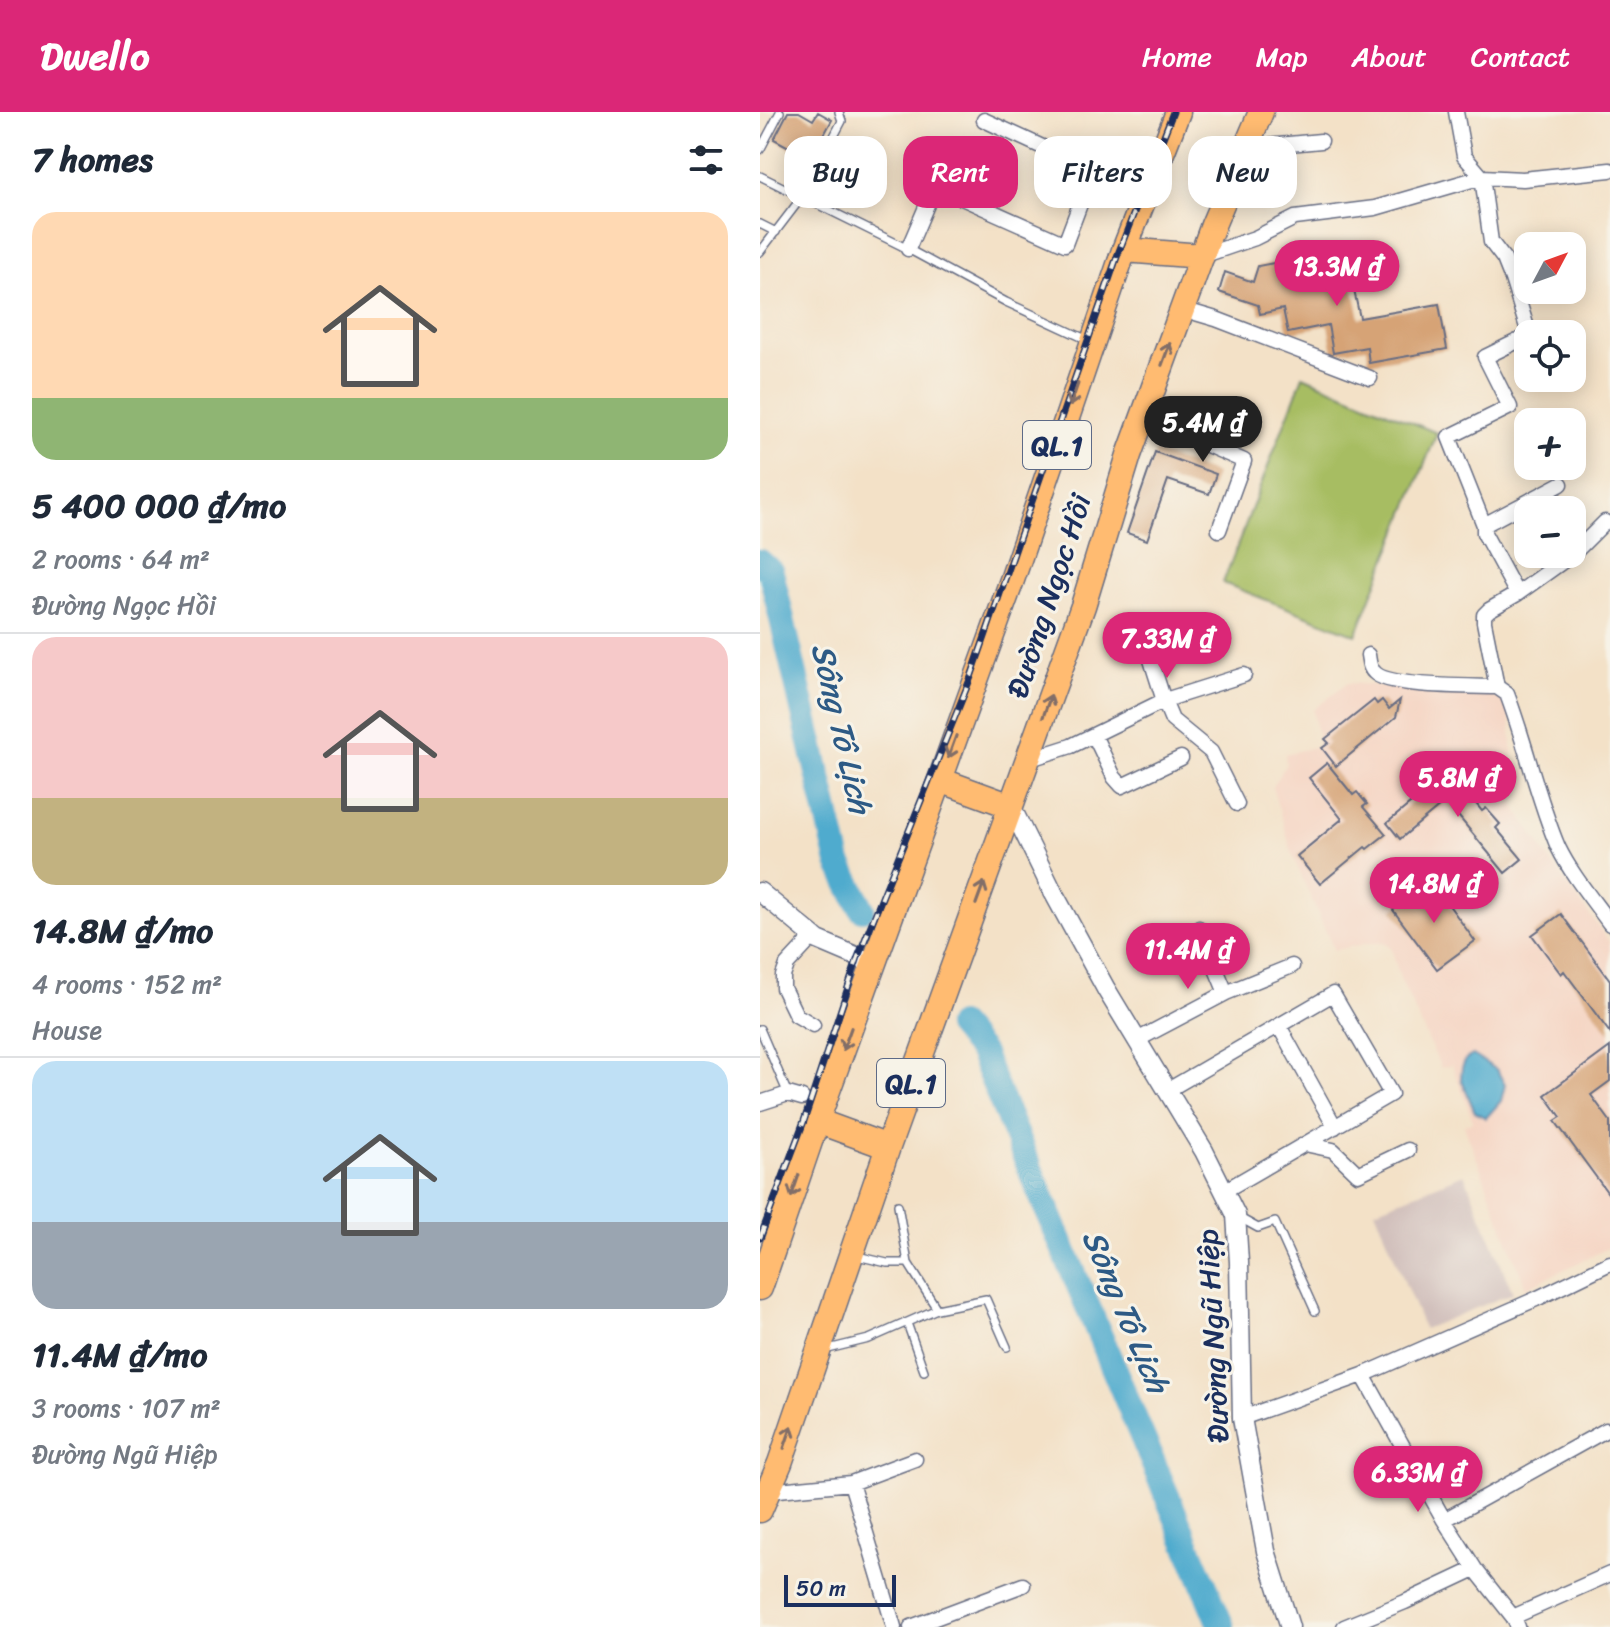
<!DOCTYPE html>
<meta charset="utf-8">
<style>
:root{--surface:#fff;--page:#f6f6f7;--text:#1f2937;--muted:#747a83;--line:#e0e1e3;--accent:#db2777}
body{margin:0;font-family:Sriracha,sans-serif;background:var(--page);color:var(--text);height:100vh;display:flex;flex-direction:column;font-size:30px;white-space:nowrap}
*{box-sizing:border-box;margin:0}
p{font-size:26px;color:var(--muted)}
.icon{flex:none;width:44px;height:44px;fill:none;stroke:currentColor;stroke-width:2;stroke-linecap:round;stroke-linejoin:round}
.map{position:relative;flex:1;overflow:hidden}
.side{display:flex;flex-direction:column;background:var(--surface);width:760px}
.side>*{flex:none}
.top-card{position:absolute;left:24px;top:24px;width:706px;height:72px;display:flex;gap:16px}
.needle{width:52px;rotate:49deg}
.fabs{position:absolute;left:754px;top:120px;display:grid;gap:16px}
.fabs a{display:grid;place-items:center;width:72px;height:72px;border-radius:16px;background:var(--surface);box-shadow:0 4px 20px #0003;font-size:40px}
.scale{position:absolute;left:24px;bottom:20px;width:112px;box-sizing:border-box;padding-left:8px;border:4px solid #1b2f5e;border-top:0;font-size:22px;line-height:28px;white-space:nowrap;color:#1b2f5e;-webkit-text-stroke:6px #f7f3e8;paint-order:stroke}
.price{position:absolute;translate:-50% -68px;padding:0 18px;border-radius:28px;background:var(--accent);color:#fff;font-size:26px;line-height:52px;filter:drop-shadow(0 2px 4px #0008)}
.price::after{content:'';position:absolute;left:50%;top:48px;width:24px;height:18px;margin-left:-12px;background:inherit;clip-path:polygon(0 0,100% 0,50% 100%)}
.price.active{background:#222;color:#fff}
ul{padding:0;list-style:none}
li{display:grid;align-content:center;gap:16px;height:424px;padding:0 32px}
li+li{border-top:2px solid var(--line)}
li span{display:grid;place-items:center;height:248px;border-radius:24px;color:#555}
li>.icon{margin-inline-start:auto}
span .icon{width:144px;height:144px;fill:#fffc;stroke-width:1}
li b{font-size:34px}
h2{display:flex;justify-content:space-between;align-items:center;height:96px;padding:0 32px;font-size:34px}
.chip{padding:0 28px;border-radius:24px;background:var(--surface);box-shadow:0 4px 20px #0003;font-size:28px;line-height:72px}
.chip.active{background:var(--accent);color:#fff}
header{display:flex;align-items:center;gap:48px;box-sizing:border-box;height:112px;padding:0 40px;background:var(--accent);color:#fff}
header strong{font-size:38px}
nav{display:flex;gap:44px;margin-inline-start:auto;font-size:28px}
main{display:flex;flex:1;min-height:0}
.map>svg:first-child{display:block}
.built{fill:#f5d3c1}
.industrial{fill:#d1c0bc}
.green{fill:#a7bd62;stroke:#617660;stroke-width:2}
.water{fill:#4fabce;stroke:#356d96;stroke-width:2}
.lines{fill:none;stroke-linecap:round;stroke-linejoin:round}
.river{stroke:#4fabce;stroke-width:26}
.building{fill:#d6a376}
.service-casing{stroke:#676d83;stroke-width:10}
.minor-casing{stroke:#676d83;stroke-width:17}
.tertiary-casing{stroke:#676d83;stroke-width:21}
.trunk-casing{stroke:#676d83;stroke-width:27}
.service{stroke:#fff;stroke-width:7}
.minor{stroke:#fff;stroke-width:14}
.tertiary{stroke:#fff;stroke-width:18}
.trunk{stroke:#ffbb71;stroke-width:24}
.rail-casing{stroke:#1b2f5e;stroke-width:7}
.rail{stroke:#f7f3e8;stroke-width:4;stroke-dasharray:12;stroke-linecap:butt}
.oneway{stroke:#826e67}
.labels{text-anchor:middle;stroke-width:6;stroke-linejoin:round;paint-order:stroke}
.shield{fill:#f7f3e8;stroke:#5d6a87;stroke-width:2}
.shield-label{font-size:28px;font-weight:bold;fill:#1b2f5e}
.street-label{font-size:30px;fill:#1b2f5e;stroke:#f7f3e8}
.water-label{font-size:32px;font-style:italic;fill:#2d5a85;stroke:#f7f3e8}
</style>
<header>
<strong>Dwello</strong>
<nav><a>Home</a><a>Map</a><a>About</a><a>Contact</a></nav>
</header>
<main>
<section class="side">
<h2>7 homes<svg class="icon" aria-label="filters" viewBox="0 0 24 24"><path d="M4 7h16M4 17h16"/><circle cx="9" cy="7" r="2"/><circle cx="15" cy="17" r="2"/></svg></h2>
<ul>
<li><span style="background:linear-gradient(#ffd9b3 75%,#8fb573 0)"><svg class="icon" aria-label="home" viewBox="0 0 24 24"><path d="M3 11l9-7 9 7M6 9v11h12V9"/></svg></span><div><b>5 400 000 ₫/mo</b><p>2 rooms · 64 m²</p><p>Đường Ngọc Hồi</p></div></li>
<li><span style="background:linear-gradient(#f6c9c9 65%,#c2b280 0)"><svg class="icon" aria-label="home" viewBox="0 0 24 24"><path d="M3 11l9-7 9 7M6 9v11h12V9"/></svg></span><div><b>14.8M ₫/mo</b><p>4 rooms · 152 m²</p><p>House</p></div></li>
<li><span style="background:linear-gradient(#bfe0f5 65%,#9aa5b1 0)"><svg class="icon" aria-label="home" viewBox="0 0 24 24"><path d="M3 11l9-7 9 7M6 9v11h12V9"/></svg></span><div><b>11.4M ₫/mo</b><p>3 rooms · 107 m²</p><p>Đường Ngũ Hiệp</p></div></li>
</ul>
</section>
<div class="map">
<svg width="850" height="1515" viewBox="0 0 850 1515">
<rect width="100%" height="100%" fill="#f7f3e8"/>
<filter id="ink" filterUnits="userSpaceOnUse"><feTurbulence type="fractalNoise" baseFrequency=".0125" numOctaves="2"/><feDisplacementMap in="SourceGraphic" scale="16" xChannelSelector="R" yChannelSelector="G"/><feConvolveMatrix kernelMatrix="1 2 1 2 8 2 1 2 1" color-interpolation-filters="sRGB"/></filter>
<filter id="wash" filterUnits="userSpaceOnUse"><feTurbulence type="fractalNoise" baseFrequency=".006" numOctaves="4" result="noise"/><feDisplacementMap in="SourceGraphic" scale="32" xChannelSelector="R" yChannelSelector="G"/><feGaussianBlur stdDeviation="1.8" result="paint"/><feColorMatrix in="noise" values="0 0 0 0 0 0 0 0 0 0 0 0 0 0 0 0 0 1.4 0 .05"/><feComposite in="paint" operator="in"/></filter>
<g filter="url(#wash)">
<rect width="100%" height="100%" fill="#f3e1c7"/>
<path class="built" d="M588 571 732 583 749 594 754 660 748 673 757 698 785 741 850 831V1135L766 1176 704 1013 713 1009 692 953 681 956 640 866 631 835 626 831H610L574 838 534 747 512 675 526 652 525 642 559 634 553 598Z"/>
<path class="industrial" d="M704 1062 753 1181 664 1217 615 1098Z"/>
<path class="green" d="M543 264 677 321 596 523 463 471Z"/>
<path class="water" d="M713 943 737 958 745 973 741 989 726 1006 715 1000 701 967 702 956 706 947Z"/>
<g class="lines">
<path class="river" d="M0 450 11 460 79 751 102 797
M199 914 221 940 462 1515"/>
</g>
<g id="blocks">
<path class="building" d="M28 0H39L53 8 58 0 72 8 51 47 14 27Z
M585 137 600 206 679 192 687 237 609 251 607 235 573 241 568 213 528 221 523 197 500 202 498 193 459 180 465 160 493 170 498 154Z
M395 340 456 362 449 382 408 368 387 428 367 421Z
M614 588 617 592 622 588 629 597 640 588 636 605 576 654 562 636 569 631 565 627Z
M567 651 593 683 597 680 607 692 603 695 626 722 607 737 605 735 560 772 537 744 582 707 549 666Z
M690 659 722 699 726 696 740 712 736 716 762 747 745 761 686 689 640 727 627 711Z
M672 770 715 829 677 857 633 798Z
M801 802 850 868V921L804 859 801 862 772 823Z
M850 935V969L831 983 850 1009V1084L795 1009 801 1005 785 983Z"/>
</g>
</g>
<g filter="url(#ink)">
<use href="#blocks" fill-opacity="0" stroke="#676d83" stroke-width="2"/>
<g class="lines">
<defs>
<path id="service" d="M0 38 20 0
M0 64 148 137 246 190 330 229
M0 112 16 120
M0 140 42 85 82 9 79 0
M0 917 28 982
M138 1093 148 1151
M478 1105 498 1116 515 1110 555 1199
M97 1144 127 1151H148L177 1197
M147 1211 164 1259
M64 1238 109 1227 177 1197 226 1187 247 1235"/>
<path id="minor" d="M696 0 704 44 722 65 731 130 744 147 752 167 769 222
M486 36 561 29
M148 137 175 74 305 132 331 63 328 56 224 8
M442 144 495 126 535 106 615 96 722 65 763 67 850 58
M422 197 456 207 610 266
M383 305 484 349 459 418
M724 413 801 372
M757 482 724 421V413L689 325 750 295 725 245 768 224
M425 523 386 532 404 589 412 608 451 640 477 692
M608 543C609 548 609 556 614 560 627 576 714 574 737 575L747 582C766 632 777 685 798 735 811 762 832 787 850 812
M737 575 724 510V503L729 498 757 482 813 442 845 410
M334 623 354 665 362 674 421 646
M267 648 311 634 405 588 484 563
M466 881 532 854
M53 913 36 903 23 876V864L27 853 53 825
M519 914 575 1015
M377 928 466 881 439 816
M408 978 573 882 631 982 464 1079
M0 991 28 982 42 986
M545 1032 573 1038 598 1062 648 1038
M603 1263 684 1408 715 1457 753 1505 758 1515
M482 1306 603 1263 776 1187 850 1151
M91 1371 134 1515
M8 1379 91 1371 155 1347
M684 1408 846 1318
M753 1505 850 1462
M151 1515 263 1473
M584 1515 645 1490 715 1457"/>
<path id="tertiary" d="M251 694 293 780 346 877 444 1039 476 1103 479 1150 482 1306 506 1439 530 1515
M0 780 58 828 98 845 113 853"/>
<path id="trunk" d="M364 138 442 144
M180 668 251 694
M57 1009 128 1035
M0 1176 57 1009 252 468 364 138 418 0
M0 1398 20 1351 128 1035 323 494 369 343 453 113 501 0"/>
</defs>
<use href="#service" class="service-casing"/>
<use href="#minor" class="minor-casing"/>
<use href="#tertiary" class="tertiary-casing"/>
<use href="#trunk" class="trunk-casing"/>
<use href="#service" class="service"/>
<use href="#minor" class="minor"/>
<use href="#tertiary" class="tertiary"/>
<use href="#trunk" class="trunk"/>
<defs>
<path id="rail" d="M0 1126 44 1009 98 845 211 565 358 142 413 0"/>
</defs>
<use href="#rail" class="rail-casing"/>
<use href="#rail" class="rail"/>
</g>
<defs><path id="oneway-shaft" d="M-6 0H5M1.5-3L5.5 0L1.5 3" fill="none" stroke-width="1.6" stroke-linecap="round" stroke-linejoin="round" transform="scale(2)"/></defs>
<g class="oneway">
<use href="#oneway-shaft" transform="translate(406 242) rotate(-70)"/>
<use href="#oneway-shaft" transform="translate(314 283) rotate(109)"/>
<use href="#oneway-shaft" transform="translate(287 594) rotate(-70)"/>
<use href="#oneway-shaft" transform="translate(192 635) rotate(110)"/>
<use href="#oneway-shaft" transform="translate(220 781) rotate(-70)"/>
<use href="#oneway-shaft" transform="translate(87 927) rotate(110)"/>
<use href="#oneway-shaft" transform="translate(35 1074) rotate(109)"/>
<use href="#oneway-shaft" transform="translate(28 1325) rotate(-71)"/>
</g>
</g>
<g class="labels">
<g class="shield">
<rect x="263" y="309" width="68" height="48" rx="6"/>
<rect x="117" y="947" width="68" height="48" rx="6"/>
</g>
<g class="shield-label">
<text x="297" y="343">QL.1</text>
<text x="151" y="981">QL.1</text>
</g>
<g class="street-label">
<text transform="translate(289 484) rotate(-72)" y="10">Đường Ngọc Hồi</text>
<text transform="translate(453 1224) rotate(-93)" y="10">Đường Ngũ Hiệp</text>
</g>
<g class="water-label">
<text transform="translate(82 616) rotate(77)" y="11">Sông Tô Lịch</text>
<text transform="translate(366 1199) rotate(67)" y="11">Sông Tô Lịch</text>
</g>
</g>
</svg>
<div class="fabs">
<a><svg class="needle" viewBox="-14 -14 28 28"><path d="M0-13l5 13h-10z" fill="#e53935"/><path d="M0 13l5-13h-10z" fill="#747a83"/></svg></a>
<a><svg class="icon" aria-label="locate" viewBox="0 0 24 24"><circle cx="12" cy="12" r="6"/><path d="M12 2v4M12 18v4M2 12h4M18 12h4"/></svg></a>
<a>+</a>
<a>−</a>
</div>
<div class="scale">50 m</div>
<b class="price" style="left:577px;top:196px">13.3M ₫</b>
<b class="price active" style="left:443px;top:352px">5.4M ₫</b>
<b class="price" style="left:407px;top:568px">7.33M ₫</b>
<b class="price" style="left:698px;top:707px">5.8M ₫</b>
<b class="price" style="left:674px;top:813px">14.8M ₫</b>
<b class="price" style="left:428px;top:879px">11.4M ₫</b>
<b class="price" style="left:658px;top:1402px">6.33M ₫</b>
<div class="top-card">
<a class="chip">Buy</a>
<a class="chip active">Rent</a>
<a class="chip">Filters</a>
<a class="chip">New</a>
</div>
</div>
</main>
